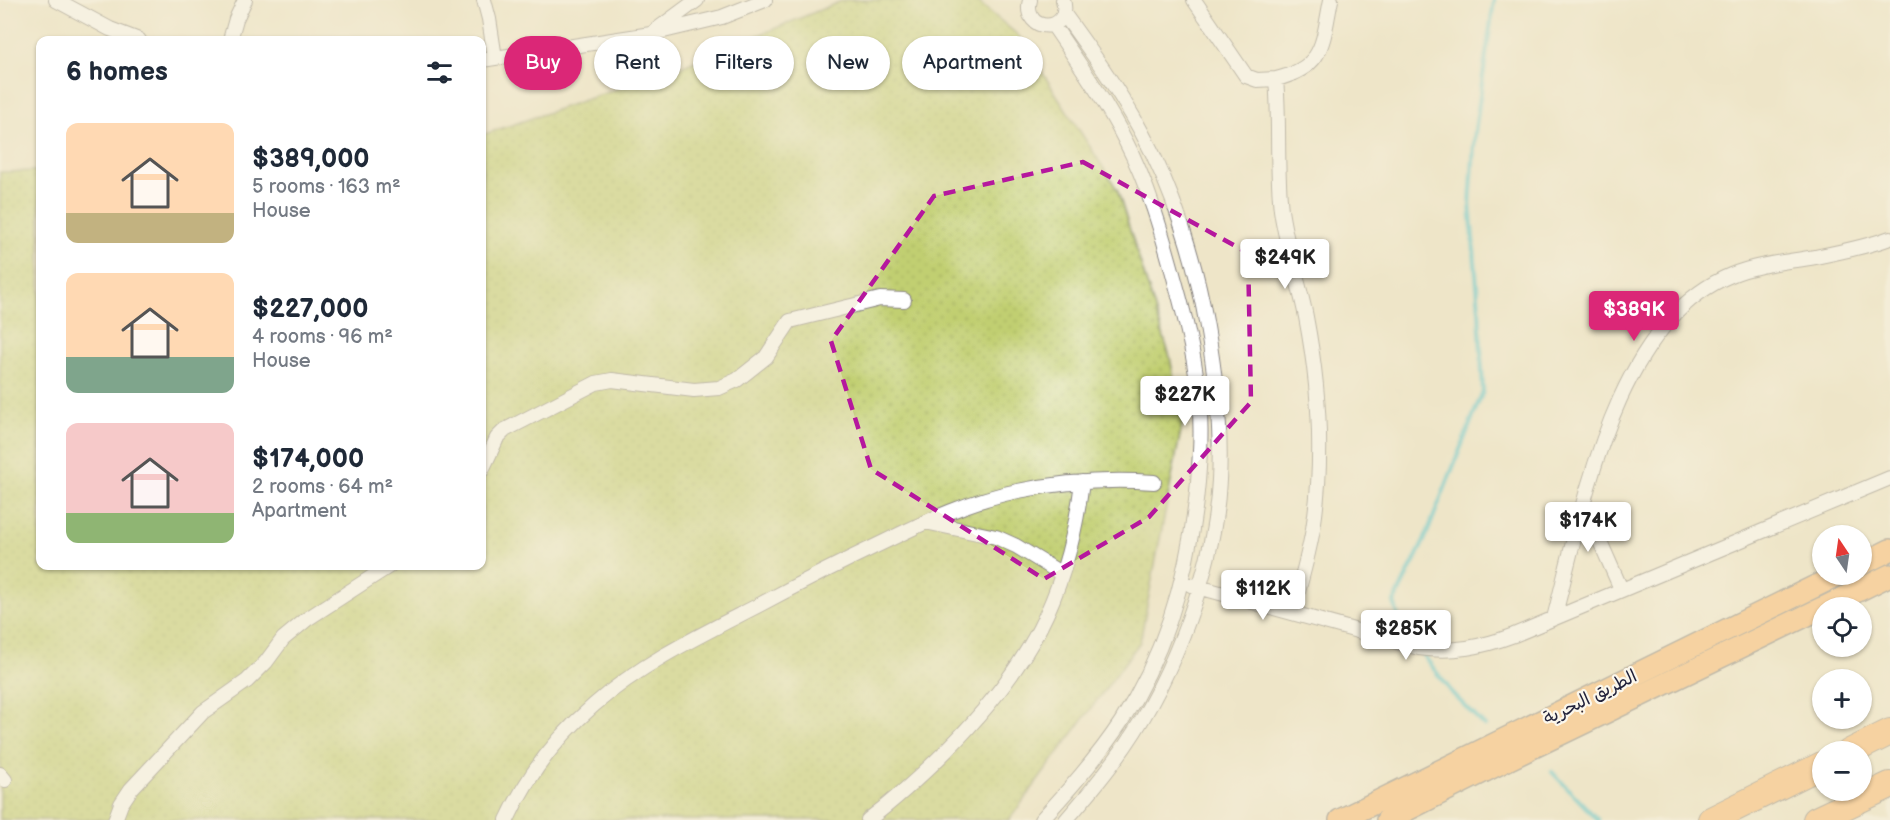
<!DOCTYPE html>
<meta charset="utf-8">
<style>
:root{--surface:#fff;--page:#f2f2f3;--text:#1f2937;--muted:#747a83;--accent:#db2777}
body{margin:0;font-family:"Balsamiq Sans","Playpen Sans Arabic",sans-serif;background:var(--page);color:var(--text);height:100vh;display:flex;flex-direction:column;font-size:22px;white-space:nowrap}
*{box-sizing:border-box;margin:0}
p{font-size:20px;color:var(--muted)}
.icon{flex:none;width:33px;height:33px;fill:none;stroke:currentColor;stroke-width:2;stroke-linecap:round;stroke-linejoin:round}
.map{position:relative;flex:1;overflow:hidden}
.details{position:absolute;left:36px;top:36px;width:450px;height:534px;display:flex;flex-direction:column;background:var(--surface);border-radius:12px;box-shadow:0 2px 4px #0004}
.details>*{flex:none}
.hud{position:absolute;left:504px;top:36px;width:570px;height:54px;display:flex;gap:12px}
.needle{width:39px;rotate:347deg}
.fabs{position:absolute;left:1812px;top:525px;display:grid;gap:12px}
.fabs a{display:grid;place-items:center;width:60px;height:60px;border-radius:50%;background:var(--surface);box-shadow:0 2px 4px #0004;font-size:30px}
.price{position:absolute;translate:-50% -51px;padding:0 14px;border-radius:6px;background:#fff;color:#222;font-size:20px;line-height:39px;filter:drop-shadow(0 2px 3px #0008)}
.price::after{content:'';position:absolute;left:50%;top:36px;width:18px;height:14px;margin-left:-9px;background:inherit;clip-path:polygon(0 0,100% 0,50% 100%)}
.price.selected{background:var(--accent);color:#fff}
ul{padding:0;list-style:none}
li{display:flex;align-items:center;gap:18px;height:150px;padding:0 30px}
li span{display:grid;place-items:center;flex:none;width:168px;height:120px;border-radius:12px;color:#555}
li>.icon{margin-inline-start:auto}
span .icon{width:72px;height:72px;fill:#fffc;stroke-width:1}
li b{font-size:26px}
h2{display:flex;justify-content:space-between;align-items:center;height:72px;padding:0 30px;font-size:26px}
.pill{padding:0 21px;border-radius:27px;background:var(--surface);box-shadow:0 2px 4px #0004;font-size:21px;line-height:54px}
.pill.selected{background:var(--accent);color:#fff}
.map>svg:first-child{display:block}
.grass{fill:url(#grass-dots);stroke:#727856;stroke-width:1.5}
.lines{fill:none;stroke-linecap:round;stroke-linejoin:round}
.stream{stroke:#57c4cf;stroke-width:4.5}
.minor-casing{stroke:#888482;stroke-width:16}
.primary-casing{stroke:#888482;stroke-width:24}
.motorway-casing{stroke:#888482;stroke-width:28}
.minor{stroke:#fff;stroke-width:14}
.primary{stroke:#ffbb71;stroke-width:21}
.motorway{stroke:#ffbb71;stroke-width:26}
.marked{fill:none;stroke:#b5179e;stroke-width:4.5;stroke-dasharray:12 8;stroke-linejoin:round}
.labels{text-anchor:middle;stroke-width:4.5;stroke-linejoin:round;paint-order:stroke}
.street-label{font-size:18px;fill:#22223b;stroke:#fbf7ec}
</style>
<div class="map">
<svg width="1890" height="820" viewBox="0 0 1890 820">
<defs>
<pattern id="grass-dots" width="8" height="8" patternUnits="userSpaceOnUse" patternTransform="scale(1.5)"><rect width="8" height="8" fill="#c1cf71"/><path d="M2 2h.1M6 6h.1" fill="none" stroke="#a6b163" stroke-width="1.8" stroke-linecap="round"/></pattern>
</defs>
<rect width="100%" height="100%" fill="#fbf7ec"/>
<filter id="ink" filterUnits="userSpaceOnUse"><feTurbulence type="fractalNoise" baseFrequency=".0167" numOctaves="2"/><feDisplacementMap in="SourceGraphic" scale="12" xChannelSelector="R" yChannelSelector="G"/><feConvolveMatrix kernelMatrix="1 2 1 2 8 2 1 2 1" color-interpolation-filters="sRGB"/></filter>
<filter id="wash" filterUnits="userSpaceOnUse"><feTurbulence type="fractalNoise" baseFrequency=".008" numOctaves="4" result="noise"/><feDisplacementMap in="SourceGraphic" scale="24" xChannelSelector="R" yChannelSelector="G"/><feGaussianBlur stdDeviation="1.35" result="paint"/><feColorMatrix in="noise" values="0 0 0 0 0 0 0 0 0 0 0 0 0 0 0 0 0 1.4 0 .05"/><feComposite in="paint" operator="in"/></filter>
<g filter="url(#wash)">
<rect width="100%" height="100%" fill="#eee5c8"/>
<path class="grass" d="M844 0H976L1019 36 1117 189 1170 357 1182 425 1140 642 1009 820H0V172L40 171V566H482V135L681 67Z"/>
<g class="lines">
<path class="stream" d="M1413 642 1401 626 1394 602 1424 541 1483 391 1479 309 1470 204 1475 131 1494 0
M1420 651 1454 695 1485 726
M1552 772 1598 820"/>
</g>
</g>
<g filter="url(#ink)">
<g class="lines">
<defs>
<path id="minor" d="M56 0 110 29 139 40
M484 0 489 19 495 58
M1030 0C1021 34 1073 34 1063 0
M1194 0 1246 76 1257 80 1276 79
M1064 14C1091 51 1119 90 1141 131 1173 189 1196 262 1207 327 1216 378 1222 429 1219 480 1215 567 1174 675 1125 746 1107 772 1087 796 1066 820
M655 31 697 0
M230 40 236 19 245 0
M482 60 651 34 722 17 765 0
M482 470 497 438 505 430 596 383 612 380 694 390 719 388 737 380 766 357 790 321 880 299 904 300
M1584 505 1621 589
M925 522 996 537 1016 546 1062 574
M1191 585 1419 648C1453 653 1482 647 1514 635L1890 478
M1292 613C1300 585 1308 558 1313 529 1324 460 1319 385 1306 317 1299 281 1286 246 1281 210 1276 167 1280 123 1276 79 1325 67 1322 43 1331 0
M1554 618C1583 509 1614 323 1731 275 1757 264 1787 262 1815 257 1840 252 1866 247 1890 238
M0 774 5 780
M115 820 121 804 131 789 203 712 247 681 266 662 283 639 307 619 389 566
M507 820C527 776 557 737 594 705 643 662 703 634 761 604 802 582 844 561 886 541 929 520 971 500 1018 491 1062 482 1108 479 1154 482
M868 820C896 799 922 775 947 750 1028 668 1068 597 1082 482
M1041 820C1070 789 1098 757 1121 722 1168 649 1190 568 1198 482 1200 455 1202 428 1199 401 1196 360 1186 320 1175 281 1162 233 1148 184 1125 140 1105 100 1078 62 1053 25"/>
<path id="primary" d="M1862 564 1890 550
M1823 608 1890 575
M1340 820 1840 574
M1387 820 1507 760 1822 608"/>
<path id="motorway" d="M1850 752 1890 732
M1711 820 1822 765
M1816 820 1890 785"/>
</defs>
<use href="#minor" class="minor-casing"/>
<use href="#primary" class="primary-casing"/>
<use href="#motorway" class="motorway-casing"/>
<use href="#minor" class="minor"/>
<use href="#primary" class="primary"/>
<use href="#motorway" class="motorway"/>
</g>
</g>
<path d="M0 0H1890V820H0ZM1083 162 1248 253 1251 402 1149 517 1044 579 871 469 831 341 934 196Z" fill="#eee5c8" fill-opacity=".55" fill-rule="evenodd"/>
<path class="marked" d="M1083 162 1248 253 1251 402 1149 517 1044 579 871 469 831 341 934 196Z"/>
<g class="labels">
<g class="street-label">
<text transform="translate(1590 697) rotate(-26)" y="6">الطريق البحرية</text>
</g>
</g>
</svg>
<div class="fabs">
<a><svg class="needle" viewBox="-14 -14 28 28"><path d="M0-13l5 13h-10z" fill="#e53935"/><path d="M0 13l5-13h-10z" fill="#747a83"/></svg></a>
<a><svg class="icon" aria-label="locate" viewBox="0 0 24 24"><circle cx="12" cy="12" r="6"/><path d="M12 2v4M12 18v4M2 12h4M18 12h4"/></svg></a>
<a>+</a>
<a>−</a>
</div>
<b class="price" style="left:1285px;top:290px">$249K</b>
<b class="price selected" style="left:1634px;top:342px">$389K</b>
<b class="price" style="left:1185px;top:427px">$227K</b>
<b class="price" style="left:1588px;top:553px">$174K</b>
<b class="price" style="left:1263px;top:621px">$112K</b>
<b class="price" style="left:1406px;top:661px">$285K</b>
<div class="hud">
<a class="pill selected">Buy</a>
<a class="pill">Rent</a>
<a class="pill">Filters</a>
<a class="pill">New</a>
<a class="pill">Apartment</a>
</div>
<section class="details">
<h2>6 homes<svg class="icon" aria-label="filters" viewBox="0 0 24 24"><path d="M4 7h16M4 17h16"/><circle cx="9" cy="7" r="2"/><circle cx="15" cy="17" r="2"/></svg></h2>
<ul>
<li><span style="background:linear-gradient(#ffd9b3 75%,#c2b280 0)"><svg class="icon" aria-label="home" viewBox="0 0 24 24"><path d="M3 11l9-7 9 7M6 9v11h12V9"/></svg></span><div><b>$389,000</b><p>5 rooms · 163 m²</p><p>House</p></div></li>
<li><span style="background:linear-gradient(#ffd9b3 70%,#7fa58c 0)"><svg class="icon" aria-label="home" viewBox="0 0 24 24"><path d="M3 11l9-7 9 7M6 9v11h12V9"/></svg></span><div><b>$227,000</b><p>4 rooms · 96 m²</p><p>House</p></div></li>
<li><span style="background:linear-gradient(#f6c9c9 75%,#8fb573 0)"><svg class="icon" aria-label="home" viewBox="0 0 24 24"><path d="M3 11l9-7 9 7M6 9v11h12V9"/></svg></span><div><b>$174,000</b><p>2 rooms · 64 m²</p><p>Apartment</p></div></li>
</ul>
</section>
</div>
